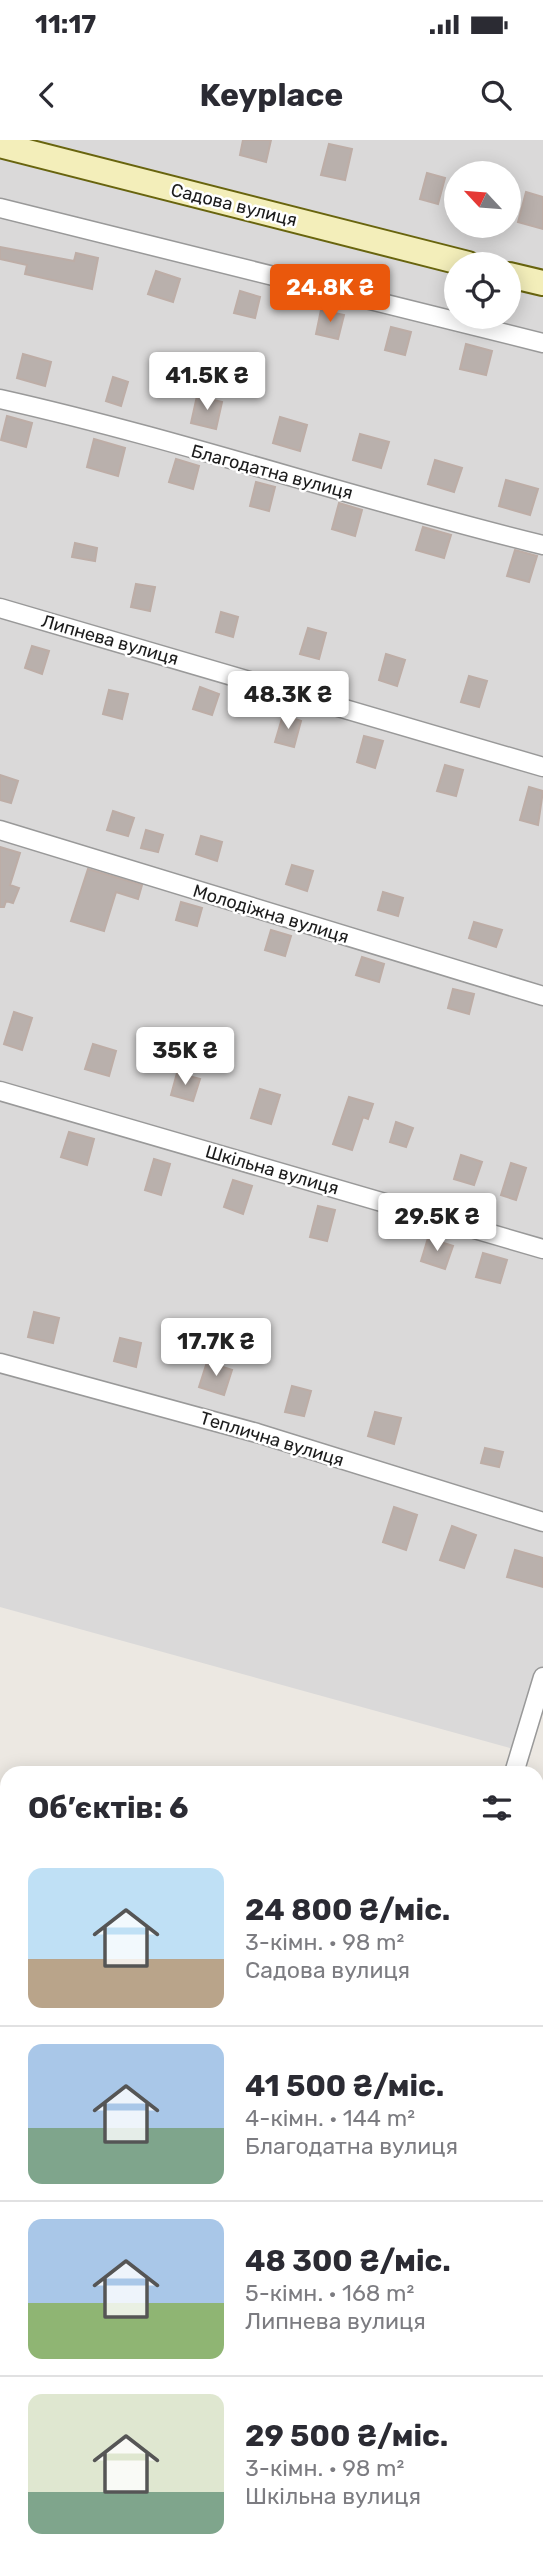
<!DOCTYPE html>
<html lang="uk">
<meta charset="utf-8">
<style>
:root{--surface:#fff;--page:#f2f2f3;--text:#2b2b33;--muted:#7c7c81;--line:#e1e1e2;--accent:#ea580c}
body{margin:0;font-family:Rubik,sans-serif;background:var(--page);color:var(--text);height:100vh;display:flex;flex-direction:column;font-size:26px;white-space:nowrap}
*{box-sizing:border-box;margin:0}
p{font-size:23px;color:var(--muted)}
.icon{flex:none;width:38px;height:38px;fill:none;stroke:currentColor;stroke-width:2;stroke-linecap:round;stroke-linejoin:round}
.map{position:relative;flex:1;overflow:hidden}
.side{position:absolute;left:0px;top:1626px;width:544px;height:800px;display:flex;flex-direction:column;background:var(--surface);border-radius:21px 21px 0 0;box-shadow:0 4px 18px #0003}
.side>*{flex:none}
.needle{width:46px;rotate:296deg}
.tools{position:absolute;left:444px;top:21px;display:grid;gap:14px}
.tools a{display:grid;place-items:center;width:77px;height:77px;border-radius:50%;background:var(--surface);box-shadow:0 4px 18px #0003;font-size:35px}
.price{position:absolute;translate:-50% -60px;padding:0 16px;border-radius:7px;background:#fff;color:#222;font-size:23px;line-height:46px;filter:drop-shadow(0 2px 4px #0008)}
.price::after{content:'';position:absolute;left:50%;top:42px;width:21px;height:16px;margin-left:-10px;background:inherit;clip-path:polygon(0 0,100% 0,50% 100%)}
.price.on{background:var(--accent);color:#fff}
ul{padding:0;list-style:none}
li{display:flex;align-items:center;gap:21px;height:175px;padding:0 28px}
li+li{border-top:2px solid var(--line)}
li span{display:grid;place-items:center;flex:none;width:196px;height:140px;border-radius:14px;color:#555}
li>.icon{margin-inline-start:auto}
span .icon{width:84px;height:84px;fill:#fffc;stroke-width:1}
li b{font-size:30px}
h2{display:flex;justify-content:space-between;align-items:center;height:84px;padding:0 28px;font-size:30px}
.status{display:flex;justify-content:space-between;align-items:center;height:49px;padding:0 35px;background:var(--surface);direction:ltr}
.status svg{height:19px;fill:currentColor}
header{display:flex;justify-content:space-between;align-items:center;height:91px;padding:0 28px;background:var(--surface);font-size:32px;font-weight:700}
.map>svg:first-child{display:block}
.residential{fill:#dad9d9;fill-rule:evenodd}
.grass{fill:#cfe3ac}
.forest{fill:#afc89b}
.cemetery{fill:#a6c3a6}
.building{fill:#b9b0ac;stroke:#bdada6;stroke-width:2}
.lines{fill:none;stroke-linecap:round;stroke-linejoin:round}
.lane-casing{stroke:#999;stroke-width:12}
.street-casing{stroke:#999;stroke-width:21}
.secondary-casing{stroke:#68640e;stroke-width:28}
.lane{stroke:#fff;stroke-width:9}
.street{stroke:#fff;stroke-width:18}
.secondary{stroke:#f3eeba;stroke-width:24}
.labels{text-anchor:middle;stroke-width:5;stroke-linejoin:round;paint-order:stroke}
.street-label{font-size:18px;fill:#1c1c1c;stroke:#fff}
</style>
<div class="status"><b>11:17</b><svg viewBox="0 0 49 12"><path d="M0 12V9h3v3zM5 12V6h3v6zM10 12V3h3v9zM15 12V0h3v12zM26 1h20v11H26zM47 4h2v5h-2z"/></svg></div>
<header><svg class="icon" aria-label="back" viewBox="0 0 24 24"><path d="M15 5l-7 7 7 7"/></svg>Keyplace<svg class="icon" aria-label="search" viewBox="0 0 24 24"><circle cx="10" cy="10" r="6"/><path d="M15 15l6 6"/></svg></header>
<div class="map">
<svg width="543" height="2425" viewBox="0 0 543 2425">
<rect width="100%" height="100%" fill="#ece8e2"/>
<path class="residential" d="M0 0H543V1537L521 1611 0 1467ZM457 33H509V86H457ZM457 124H509V177H457Z"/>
<path class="grass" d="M0 2099 7 2118V2326L0 2307Z
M42 2419H115L118 2425H45Z"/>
<path class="forest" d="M537 1787 543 1789V1888L537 1886Z
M543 2053V2174L537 2172V2072Z
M0 2307 7 2326V2418L42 2419 45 2425H0Z"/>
<path class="cemetery" d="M537 2261 543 2262V2425H292V2418H537Z"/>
<path class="building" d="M243 0H271L266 22 240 15Z
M329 4 352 9 345 40 321 35Z
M427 33 445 38 438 64 420 59Z
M526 52 543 57V89L518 82Z
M0 107 74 121 76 113 98 118 92 149 25 134 27 125 0 119Z
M156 131 180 139 173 162 148 154Z
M240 151 260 157 255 178 234 173Z
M321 170 344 175 338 199 316 194Z
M391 187 411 192 405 215 385 210Z
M466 204 492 211 486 235 460 229Z
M23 214 51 222 45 246 17 238Z
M113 237 128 242 121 266 106 261Z
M197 256 222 262 216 289 191 283Z
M7 276 32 283 26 307 1 300Z
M280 277 307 285 300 311 273 303Z
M360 294 389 302 381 328 353 320Z
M94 299 125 308 118 336 87 327Z
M176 319 199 326 193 349 169 342Z
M435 320 462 328 454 352 428 344Z
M506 340 538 349 530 375 499 366Z
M256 342 275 347 269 371 250 366Z
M339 363 362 370 355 396 332 389Z
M423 387 451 395 444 418 416 410Z
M75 403 97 408 95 421 72 417Z
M515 410 537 416 529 442 507 436Z
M136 444 155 447 150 471 131 467Z
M221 472 238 477 233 497 216 492Z
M308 488 326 493 319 519 300 514Z
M32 506 49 511 42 534 25 528Z
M386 514 405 520 397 546 379 540Z
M469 536 487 541 479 567 461 562Z
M200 547 219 554 212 575 193 569Z
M109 550 128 554 122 579 103 574Z
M283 575 301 581 294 607 275 602Z
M364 596 383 601 375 628 357 622Z
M445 625 463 630 456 656 437 651Z
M0 635 18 641 11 663 0 660Z
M529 647 543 651 538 685 520 680Z
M113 671 134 678 128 696 107 690Z
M146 690 163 695 158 712 141 708Z
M201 696 222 702 217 721 196 714Z
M0 707 20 713 10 745 19 748 13 763 6 761 4 767H0Z
M292 725 313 731 307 751 286 744Z
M88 729 142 745 138 759 116 752 104 791 71 781Z
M383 752 403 758 398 776 378 770Z
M181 762 202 768 197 786 176 780Z
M474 782 502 790 496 807 469 798Z
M271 790 291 796 285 816 265 810Z
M362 817 384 824 379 842 356 835Z
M453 849 474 854 469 874 448 868Z
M14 872 32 878 22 910 4 904Z
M93 904 116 911 109 936 85 929Z
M177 933 200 939 193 961 171 955Z
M260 949 280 955 271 984 251 978Z
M349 957 373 964 368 979 363 977 352 1010 333 1004Z
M396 982 413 988 406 1007 390 1002Z
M69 992 94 999 87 1025 61 1017Z
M461 1015 482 1022 474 1045 454 1039Z
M154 1019 170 1024 161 1055 145 1050Z
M511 1023 526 1028 516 1060 501 1055Z
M233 1040 252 1046 243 1074 224 1067Z
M318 1066 335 1070 327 1101 310 1097Z
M428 1098 453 1106 445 1129 421 1121Z
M483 1113 507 1120 500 1143 476 1137Z
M34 1172 59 1178 53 1203 28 1197Z
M120 1198 141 1203 136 1227 114 1221Z
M207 1222 232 1230 224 1255 199 1247Z
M292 1246 311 1251 304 1276 285 1272Z
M375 1272 401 1278 394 1304 368 1296Z
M485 1308 503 1312 499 1327 481 1323Z
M394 1367 417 1375 406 1410 383 1402Z
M452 1386 476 1395 464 1428 440 1420Z
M515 1410 543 1418V1447L507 1437Z"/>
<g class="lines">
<defs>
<path id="lane" d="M537 1751 543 1753"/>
<path id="street" d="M0 68 543 203
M0 259C183 300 361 361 543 405
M0 468 543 627
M0 690 543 856
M0 951 543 1109
M0 1223 257 1293 543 1382
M514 1633 543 1537
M273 2425 274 2418"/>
<path id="secondary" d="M0 5 468 124
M509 135 543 143
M0 2098 7 2118
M115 2418 118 2425"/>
</defs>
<use href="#lane" class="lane-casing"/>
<use href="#street" class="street-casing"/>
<use href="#secondary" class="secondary-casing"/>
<use href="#lane" class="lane"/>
<use href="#street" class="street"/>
<use href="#secondary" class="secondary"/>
</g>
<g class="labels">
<g class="street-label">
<text transform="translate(234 65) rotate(14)" y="6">Садова вулиця</text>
<text transform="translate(272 332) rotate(15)" y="6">Благодатна вулиця</text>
<text transform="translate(110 500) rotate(16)" y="6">Липнева вулиця</text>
<text transform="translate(271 774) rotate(17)" y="6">Молодіжна вулиця</text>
<text transform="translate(272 1030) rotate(16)" y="6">Шкільна вулиця</text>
<text transform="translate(272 1299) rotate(17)" y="6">Теплична вулиця</text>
</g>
</g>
</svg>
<div class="tools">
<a><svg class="needle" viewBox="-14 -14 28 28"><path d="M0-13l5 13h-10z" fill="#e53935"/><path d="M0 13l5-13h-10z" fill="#7c7c81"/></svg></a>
<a><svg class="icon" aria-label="locate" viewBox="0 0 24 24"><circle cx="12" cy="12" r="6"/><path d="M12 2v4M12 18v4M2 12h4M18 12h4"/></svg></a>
</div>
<b class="price on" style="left:330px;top:184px">24.8K ₴</b>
<b class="price" style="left:207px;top:272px">41.5K ₴</b>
<b class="price" style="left:288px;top:591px">48.3K ₴</b>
<b class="price" style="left:185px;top:947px">35K ₴</b>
<b class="price" style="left:437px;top:1113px">29.5K ₴</b>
<b class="price" style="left:216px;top:1238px">17.7K ₴</b>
<section class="side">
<h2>Об’єктів: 6<svg class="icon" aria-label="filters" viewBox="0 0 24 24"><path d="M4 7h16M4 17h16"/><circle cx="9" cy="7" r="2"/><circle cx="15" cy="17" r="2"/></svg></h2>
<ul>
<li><span style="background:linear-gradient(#bfe0f5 65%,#b9a48a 0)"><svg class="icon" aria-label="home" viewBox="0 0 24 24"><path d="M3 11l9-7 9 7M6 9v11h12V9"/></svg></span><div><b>24 800 ₴/міс.</b><p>3-кімн. · 98 m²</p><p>Садова вулиця</p></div></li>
<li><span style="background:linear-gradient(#a9c7e8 60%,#7fa58c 0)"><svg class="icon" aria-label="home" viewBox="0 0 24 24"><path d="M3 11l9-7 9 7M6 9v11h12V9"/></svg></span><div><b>41 500 ₴/міс.</b><p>4-кімн. · 144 m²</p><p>Благодатна вулиця</p></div></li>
<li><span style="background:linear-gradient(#a9c7e8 60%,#8fb573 0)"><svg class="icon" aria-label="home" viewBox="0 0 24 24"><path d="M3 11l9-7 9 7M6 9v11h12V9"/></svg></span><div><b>48 300 ₴/міс.</b><p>5-кімн. · 168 m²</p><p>Липнева вулиця</p></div></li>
<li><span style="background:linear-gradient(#dfe7d0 70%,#7fa58c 0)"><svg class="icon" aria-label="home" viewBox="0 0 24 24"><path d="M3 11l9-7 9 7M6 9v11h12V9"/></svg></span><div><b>29 500 ₴/міс.</b><p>3-кімн. · 98 m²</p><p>Шкільна вулиця</p></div></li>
</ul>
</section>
</div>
